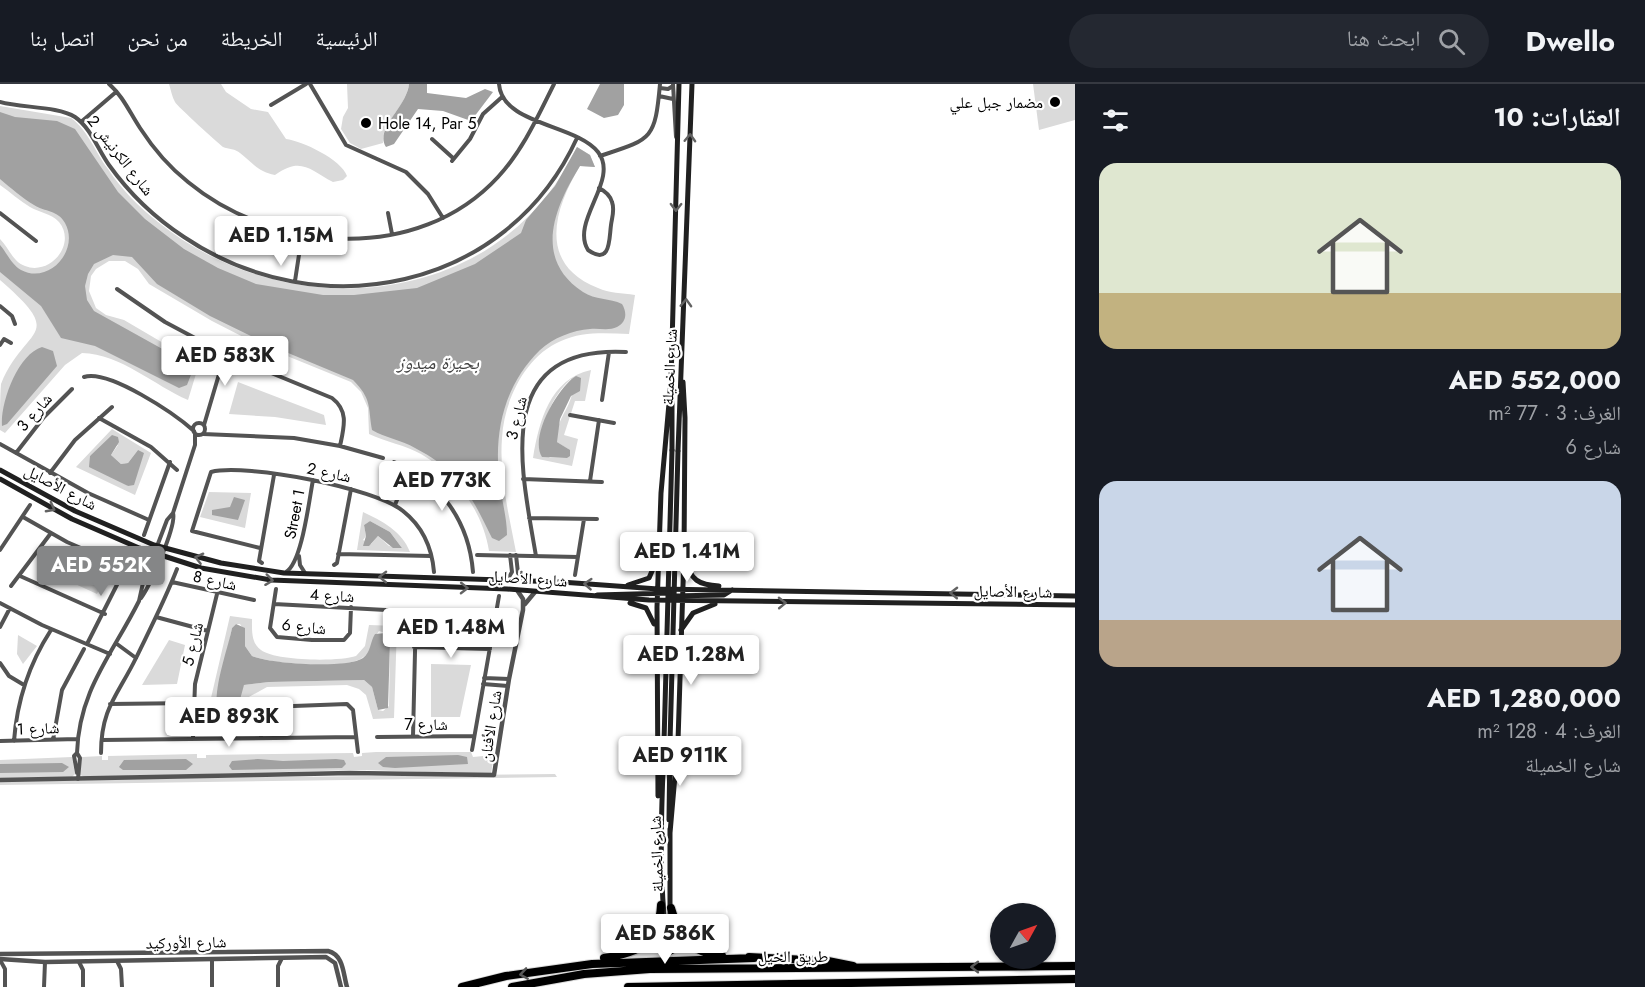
<!DOCTYPE html>
<html lang="ar">
<meta charset="utf-8">
<style>
:root{--surface:#171b24;--page:#242831;--text:#f1f3f6;--muted:#9ea1a6;--line:#363941;--accent:#858687}
body{margin:0;font-family:Jost,"Noto Naskh Arabic",sans-serif;background:var(--page);color:var(--text);direction:rtl;height:100vh;display:flex;flex-direction:column;font-size:22px;white-space:nowrap}
*{box-sizing:border-box;margin:0}
p{font-size:20px;color:var(--muted)}
.icon{flex:none;width:33px;height:33px;fill:none;stroke:currentColor;stroke-width:2;stroke-linecap:round;stroke-linejoin:round}
.map{position:relative;flex:1;overflow:hidden;direction:ltr}
.sheet{display:flex;flex-direction:column;background:var(--surface);width:570px}
.sheet>*{flex:none}
.needle{width:39px;rotate:50deg}
.buttons{position:absolute;left:990px;top:819px;display:grid;gap:12px}
.buttons a{display:grid;place-items:center;width:66px;height:66px;border-radius:50%;background:var(--surface);box-shadow:0 2px 4px #0004;font-size:30px}
.price{position:absolute;translate:-50% -51px;padding:0 14px;border-radius:6px;background:#fff;color:#222;font-size:20px;line-height:39px;filter:drop-shadow(0 2px 3px #0008)}
.price::after{content:'';position:absolute;left:50%;top:36px;width:18px;height:14px;margin-left:-9px;background:inherit;clip-path:polygon(0 0,100% 0,50% 100%)}
.price.active{background:var(--accent);color:#fff}
ul{padding:0;list-style:none}
li{display:grid;align-content:center;gap:12px;height:318px;padding:0 24px}
li span{display:grid;place-items:center;height:186px;border-radius:18px;color:#555}
li>.icon{margin-inline-start:auto}
span .icon{width:108px;height:108px;fill:#fffc;stroke-width:1}
li b{font-size:26px}
h2{display:flex;justify-content:space-between;align-items:center;height:72px;padding:0 24px;font-size:26px}
header{display:flex;align-items:center;gap:36px;box-sizing:border-box;height:84px;padding:0 30px;background:var(--surface);border-bottom:2px solid var(--line)}
header strong{font-size:28px}
nav{display:flex;gap:33px;margin-inline-start:auto;font-size:21px}
.search{width:420px;height:54px;background:var(--page);display:flex;align-items:center;gap:15px;box-sizing:border-box;padding:0 21px;border-radius:33px;color:var(--muted);font-size:22px}
main{display:flex;flex:1;min-height:0}
.map>svg:first-child{display:block}
.green{fill:#dadada;fill-rule:evenodd}
.water{fill:#a1a1a1}
.lines{fill:none;stroke-linecap:round;stroke-linejoin:round}
.motorway-casing{stroke:#dbdbdb;stroke-width:10}
.minor{stroke:#535353;stroke-width:4}
.tertiary{stroke:#535353;stroke-width:4.5}
.secondary{stroke:#202020;stroke-width:5}
.motorway{stroke:#000;stroke-width:8}
.secondary-bridge{stroke:#202020;stroke-width:5}
.oneway{stroke:#636363}
.oneway2{stroke:#595959}
.poi-dot{fill:#000;stroke:#fff;stroke-width:2}
.labels{text-anchor:middle;stroke-width:4.5;stroke-linejoin:round;paint-order:stroke}
.poi-label{font-size:16px;fill:#000;stroke:#fff;text-anchor:end}
.street-label{font-size:16px;fill:#000;stroke:#fff}
.water-label{font-size:18px;font-style:italic;fill:#424242;stroke:#fff}
</style>
<header>
<strong>Dwello</strong>
<div class="search"><svg class="icon" aria-label="search" viewBox="0 0 24 24"><circle cx="10" cy="10" r="6"/><path d="M15 15l6 6"/></svg>ابحث هنا</div>
<nav><a>الرئيسية</a><a>الخريطة</a><a>من نحن</a><a>اتصل بنا</a></nav>
</header>
<main>
<section class="sheet">
<h2>العقارات: 10<svg class="icon" aria-label="filters" viewBox="0 0 24 24"><path d="M4 7h16M4 17h16"/><circle cx="9" cy="7" r="2"/><circle cx="15" cy="17" r="2"/></svg></h2>
<ul>
<li><span style="background:linear-gradient(#dfe7d0 70%,#c2b280 0)"><svg class="icon" aria-label="home" viewBox="0 0 24 24"><path d="M3 11l9-7 9 7M6 9v11h12V9"/></svg></span><div><b>AED 552,000</b><p>الغرف: 3 · 77 m²</p><p>شارع 6</p></div></li>
<li><span style="background:linear-gradient(#c9d6e8 75%,#b9a48a 0)"><svg class="icon" aria-label="home" viewBox="0 0 24 24"><path d="M3 11l9-7 9 7M6 9v11h12V9"/></svg></span><div><b>AED 1,280,000</b><p>الغرف: 4 · 128 m²</p><p>شارع الخميلة</p></div></li>
</ul>
</section>
<div class="map">
<svg width="1075" height="903" viewBox="0 0 1075 903">
<rect width="100%" height="100%" fill="#fff"/>
<path class="green" d="M169 0H221L226 8 251 25 268 28 286 55C302 57 341 75 347 92L343 96 333 98C310 86 301 72 275 91 258 88 253 79 240 69 236 65 228 65 223 63 219 60 177 22 175 18 172 13 171 6 169 0Z
M347 0H409C406 23 381 39 383 59L361 65 350 59 341 45 343 33 348 24Z
M1033 0H1075V36L1039 46Z
M0 22 71 34C88 46 95 68 108 85 121 105 139 123 158 138 289 244 500 226 577 63L590 71 595 83 580 82C554 125 537 180 598 204 609 209 622 209 635 211L629 250C606 249 582 247 561 257 525 272 504 317 502 354 499 392 509 431 516 468L489 467C483 428 456 390 421 370 405 361 386 358 369 350L368 324 361 308 351 298 253 258 212 237 149 200 138 185 125 177H109L96 185 91 192 89 207 96 224 106 231 124 236 199 280 188 316C155 302 121 270 82 269L65 281 5 349 0 346C0 332 0 312 1 300 25 241 68 255 0 196V155C9 164 13 178 25 182 50 192 77 160 59 138 51 129 40 129 30 123 20 117 10 108 0 101Z
M591 286 585 317H575L564 351 578 355 572 382 533 374C539 337 550 295 591 286ZM571 295C571 299 573 306 572 310 568 328 556 335 557 358L568 365 567 374H550L539 363C543 338 551 313 571 295Z
M238 298 324 331 326 341 275 333 229 330Z
M112 345 151 369 135 411 76 383ZM118 361 111 371 121 380 128 379 138 366 128 402 90 372Z
M209 408 251 409 245 444 200 433Z
M363 428C382 437 402 447 410 468L357 466ZM370 437 390 448 402 464 389 462 378 452 371 460 363 456 366 452 364 441Z
M59 471 105 492 97 510 47 487Z
M230 532 252 535C252 546 251 559 261 566 275 577 339 578 356 572L365 562 369 541 397 542 394 634 373 635 366 611 359 605 347 601 267 603 247 614 242 637H210L211 614ZM236 540H240L245 548V562L252 572C270 580 346 586 362 574 372 568 372 555 379 547L386 549 390 558 389 622 383 627 378 626 372 603 364 596 269 598 244 601 240 607 236 630 229 634 220 632 216 619 232 544Z
M18 551 37 562 23 580 17 570Z
M169 556 185 561 177 600 142 601Z
M431 580 471 581 460 633H431Z
M376 668H471L473 673 494 671 491 690 361 686 84 693 79 690 82 673 102 672V676H108V672L197 670V674H206V671L353 669 354 673 362 672V669Z
M72 673 75 690 72 693 0 694V676Z
M555 690 557 693 0 701V696Z"/>
<path class="water" d="M409 0H427V9L466 14 485 5 493 8 471 37 443 27 418 25 394 60 386 63C374 45 407 23 409 0Z
M600 0H624V21L618 31 604 34 587 25Z
M0 28 15 33 57 37 75 45 118 108 145 135 184 165 218 184 256 200 323 211H354L417 204 475 180 521 149 526 136 555 102 577 63 590 71 595 83 580 82C554 124 533 175 583 208 595 216 610 214 622 220 627 228 627 238 617 243 609 247 599 244 590 245 573 246 553 254 540 266 503 302 493 351 500 401 502 418 507 434 507 451L499 457 492 454C470 410 461 388 415 364 402 356 385 354 372 346 368 323 372 315 353 296L269 261 210 232 157 200 132 173 113 171 94 180 88 190 85 202 87 216 94 227 184 277 192 288 187 301 179 304 95 262 61 254 41 222 0 188V161C7 169 11 180 21 186 49 201 80 166 65 139 58 126 45 128 34 121 22 114 11 104 0 95Z
M42 263 53 267 57 282 7 340 2 342C0 319 18 270 42 263Z
M576 292 581 294 580 307 571 312 560 335 557 358 570 366V372L567 374 542 373C529 353 558 303 576 292Z
M112 351 118 353 119 358 111 371 121 380 128 379 138 366 144 369 134 401 128 402 89 383 90 372Z
M234 413 245 416 238 436 212 431V426L230 423Z
M370 437 390 448 402 464H393L378 452 369 462H363L366 452 364 441Z
M61 477 83 487 81 496 75 498 55 487V481Z
M236 540 245 544V562L252 572C270 580 347 585 363 574 371 568 370 558 375 550L386 549 390 558 388 624 378 626 372 603 364 596 269 598 244 601 236 630 229 634 220 632C209 615 228 565 232 544Z
M458 671 467 673 468 680 395 684 383 683 378 679 386 673Z
M186 675 193 680 186 686H123L119 683 124 676Z
M258 675 283 677 336 675 344 676 346 680 342 684 232 686 229 682 232 677Z
M62 679 69 683 63 688 0 689V680Z"/>
<g class="lines">
<defs>
<path id="motorway" d="M671 824C679 853 691 869 722 872
M749 873 828 877 853 882
M604 874C639 869 659 860 661 821
M462 903 506 892 592 880 754 874
M512 903 584 890 650 885 1075 882
M628 903 1075 895"/>
</defs>
<use href="#motorway" class="motorway-casing"/>
<path class="minor" d="M109 0C123 12 130 29 140 44 153 64 169 83 188 98 274 169 418 180 498 93 523 66 538 32 554 0
M310 0 346 61 406 88 428 110 443 134
M499 0C502 41 576 40 598 68 620 96 570 137 588 166 611 182 609 155 611 141 612 133 615 126 612 118 610 111 605 107 599 104
M673 0 676 53
M660 4 668 5 673 2
M659 12 673 15
M0 18C21 24 58 22 75 33 91 44 98 66 109 81 129 109 155 134 184 153 319 244 507 207 577 54
M271 21 306 0
M81 38 116 8
M432 55 453 74
M600 72C652 55 655 56 660 0
M452 77 470 55 483 30 502 13
M0 129 36 157
M388 129 392 150
M295 197 302 151
M117 205 165 238 225 270 332 314C349 327 344 343 340 362
M0 222 12 232 15 240
M0 261 4 255 11 259
M84 293C109 285 175 330 194 347
M602 316 609 268
M570 331 614 339
M99 334 151 363 177 386
M193 345a6 6 0 1 1 12 0a6 6 0 1 1-12 0Z
M204 341 225 270
M203 350 294 354 340 362 383 374
M0 360 88 409 149 436
M16 369 44 333 72 305
M394 378C441 397 469 438 473 488
M50 389 75 356 112 323
M523 395 602 398
M590 397 599 336
M395 421 409 385
M23 433 67 458 127 484
M529 434 597 435
M144 451 170 378
M260 464 192 447 211 388C246 379 375 404 403 427 422 442 432 464 434 488
M0 466 30 421
M338 470 431 472
M477 471 578 473
M516 471 518 489 523 496
M299 472 300 481 305 489
M536 472C521 384 491 261 626 268
M262 479 259 477 274 391
M334 481 337 479 351 405
M286 488C302 479 309 416 313 396
M575 491 584 435
M20 492 105 530
M507 496 512 488 510 471
M172 498 254 516
M11 502 51 449
M276 505 270 544 277 553 312 556H344L350 549 351 523
M141 514C150 502 177 441 173 429
M0 519 42 541 110 570
M274 520 386 526 497 527
M156 533 208 547
M0 543 10 524
M87 560 131 473
M117 560 136 574
M414 563 490 565
M0 579 9 592 24 601
M484 594 509 595
M483 600 508 602
M110 620 193 619
M413 652 416 526
M377 653 474 652
M193 654 195 600 217 510
M261 654 262 629 267 623 347 620 353 626 358 668
M53 656 62 606 84 565
M102 656 356 653
M0 657 77 655
M14 657C17 616 29 580 51 546
M472 666 499 512
M77 669 80 674 78 695
M101 669C101 624 118 611 136 574 150 545 165 516 177 485
M77 689 74 672 77 669C79 606 112 571 139 517L143 499 167 436 173 429 195 361V349
M212 875V903
M0 876 5 885V903
M117 877 121 885 122 903
M79 878 83 886V903
M44 903 45 878
M278 903V882L282 874"/>
<path class="tertiary" d="M525 520 535 508
M0 696 350 689 494 691 509 595 523 526V515L517 506
M0 870 328 867C344 871 343 890 347 903
M0 875 45 878 326 873 335 879 341 903"/>
<path class="secondary" d="M671 298 679 0
M672 366V310
M678 367 692 0
M0 386 75 427 154 461 221 479 284 489 561 498 658 505 1075 512
M0 395 72 435 139 464 201 484 271 496 507 505 649 516 1075 521
M686 476C690 496 699 501 719 502
M628 501 649 494 656 478
M597 511 671 509
M670 512 724 511 732 506
M630 519 646 524 654 540
M681 546 693 529 715 520
M664 658C662 716 659 773 664 831 665 844 653 855 659 866L667 870 675 866 678 859 670 833V745
M658 712 657 523 661 409 671 297
M669 736 670 658
M670 749 678 657 684 470 685 334 683 298"/>
<use href="#motorway" class="motorway"/>
<path class="secondary-bridge" d="M664 658 672 366
M670 658 678 367"/>
</g>
<defs><path id="oneway-chevron" d="M-2-3.5L2.5 0L-2 3.5" fill="none" stroke-width="1.6" stroke-linecap="round" stroke-linejoin="round" transform="scale(1.5)"/></defs>
<g class="oneway">
<use href="#oneway-chevron" transform="translate(690 54) rotate(-88)"/>
<use href="#oneway-chevron" transform="translate(676 123) rotate(91)"/>
<use href="#oneway-chevron" transform="translate(686 219) rotate(-88)"/>
<use href="#oneway-chevron" transform="translate(51 424) rotate(28)"/>
<use href="#oneway-chevron" transform="translate(199 474) rotate(-166)"/>
<use href="#oneway-chevron" transform="translate(383 493) rotate(-179)"/>
<use href="#oneway-chevron" transform="translate(269 496) rotate(7)"/>
<use href="#oneway-chevron" transform="translate(588 500) rotate(-176)"/>
<use href="#oneway-chevron" transform="translate(464 504) rotate(1)"/>
<use href="#oneway-chevron" transform="translate(954 509) rotate(-179)"/>
<use href="#oneway-chevron" transform="translate(782 519) rotate(-1)"/>
</g>
<g class="oneway2">
<use href="#oneway-chevron" transform="translate(975 883) rotate(180)"/>
<use href="#oneway-chevron" transform="translate(524 890) rotate(171)"/>
</g>
<g class="poi-dot">
<circle cx="1055" cy="18" r="6"/>
<circle cx="366" cy="39" r="6"/>
</g>
<g class="labels">
<g class="poi-label">
<text x="1043" y="24">مضمار جبل علي</text>
<text x="378" y="45" text-anchor="start">Hole 14, Par 5</text>
</g>
<g class="street-label">
<text transform="translate(121 71) rotate(52)" y="6">شارع الكرنيش 2</text>
<text transform="translate(669 283) rotate(-87)" y="6">شارع الخميلة</text>
<text transform="translate(34 328) rotate(-49)" y="6">شارع 3</text>
<text transform="translate(516 334) rotate(-76)" y="6">شارع 3</text>
<text transform="translate(329 388) rotate(12)" y="6">شارع 2</text>
<text transform="translate(61 403) rotate(28)" y="6">شارع الأصايل</text>
<text transform="translate(294 430) rotate(-79)" y="6">Street 1</text>
<text transform="translate(528 494) rotate(4)" y="6">شارع الأصايل</text>
<text transform="translate(215 496) rotate(12)" y="6">شارع 8</text>
<text transform="translate(1013 507) rotate(1)" y="6">شارع الأصايل</text>
<text transform="translate(332 511) rotate(3)" y="6">شارع 4</text>
<text transform="translate(304 542) rotate(6)" y="6">شارع 6</text>
<text transform="translate(192 560) rotate(-76)" y="6">شارع 5</text>
<text x="426" y="646">شارع 7</text>
<text transform="translate(490 642) rotate(-81)" y="6">شارع الأفنان</text>
<text transform="translate(38 644) rotate(-2)" y="6">شارع 1</text>
<text transform="translate(656 770) rotate(-92)" y="6">شارع الخميلة</text>
<text transform="translate(186 858) rotate(-1)" y="6">شارع الأوركيد</text>
<text x="793" y="878">طريق الخيل</text>
</g>
<g class="water-label">
<text x="438" y="285">بحيرة ميدوز</text>
</g>
</g>
</svg>
<div class="buttons">
<a><svg class="needle" viewBox="-14 -14 28 28"><path d="M0-13l5 13h-10z" fill="#e53935"/><path d="M0 13l5-13h-10z" fill="#9ea1a6"/></svg></a>
</div>
<b class="price" style="left:281px;top:183px">AED 1.15M</b>
<b class="price" style="left:225px;top:303px">AED 583K</b>
<b class="price" style="left:442px;top:428px">AED 773K</b>
<b class="price" style="left:687px;top:499px">AED 1.41M</b>
<b class="price active" style="left:101px;top:513px">AED 552K</b>
<b class="price" style="left:451px;top:575px">AED 1.48M</b>
<b class="price" style="left:691px;top:602px">AED 1.28M</b>
<b class="price" style="left:229px;top:664px">AED 893K</b>
<b class="price" style="left:680px;top:703px">AED 911K</b>
<b class="price" style="left:665px;top:881px">AED 586K</b>
</div>
</main>
